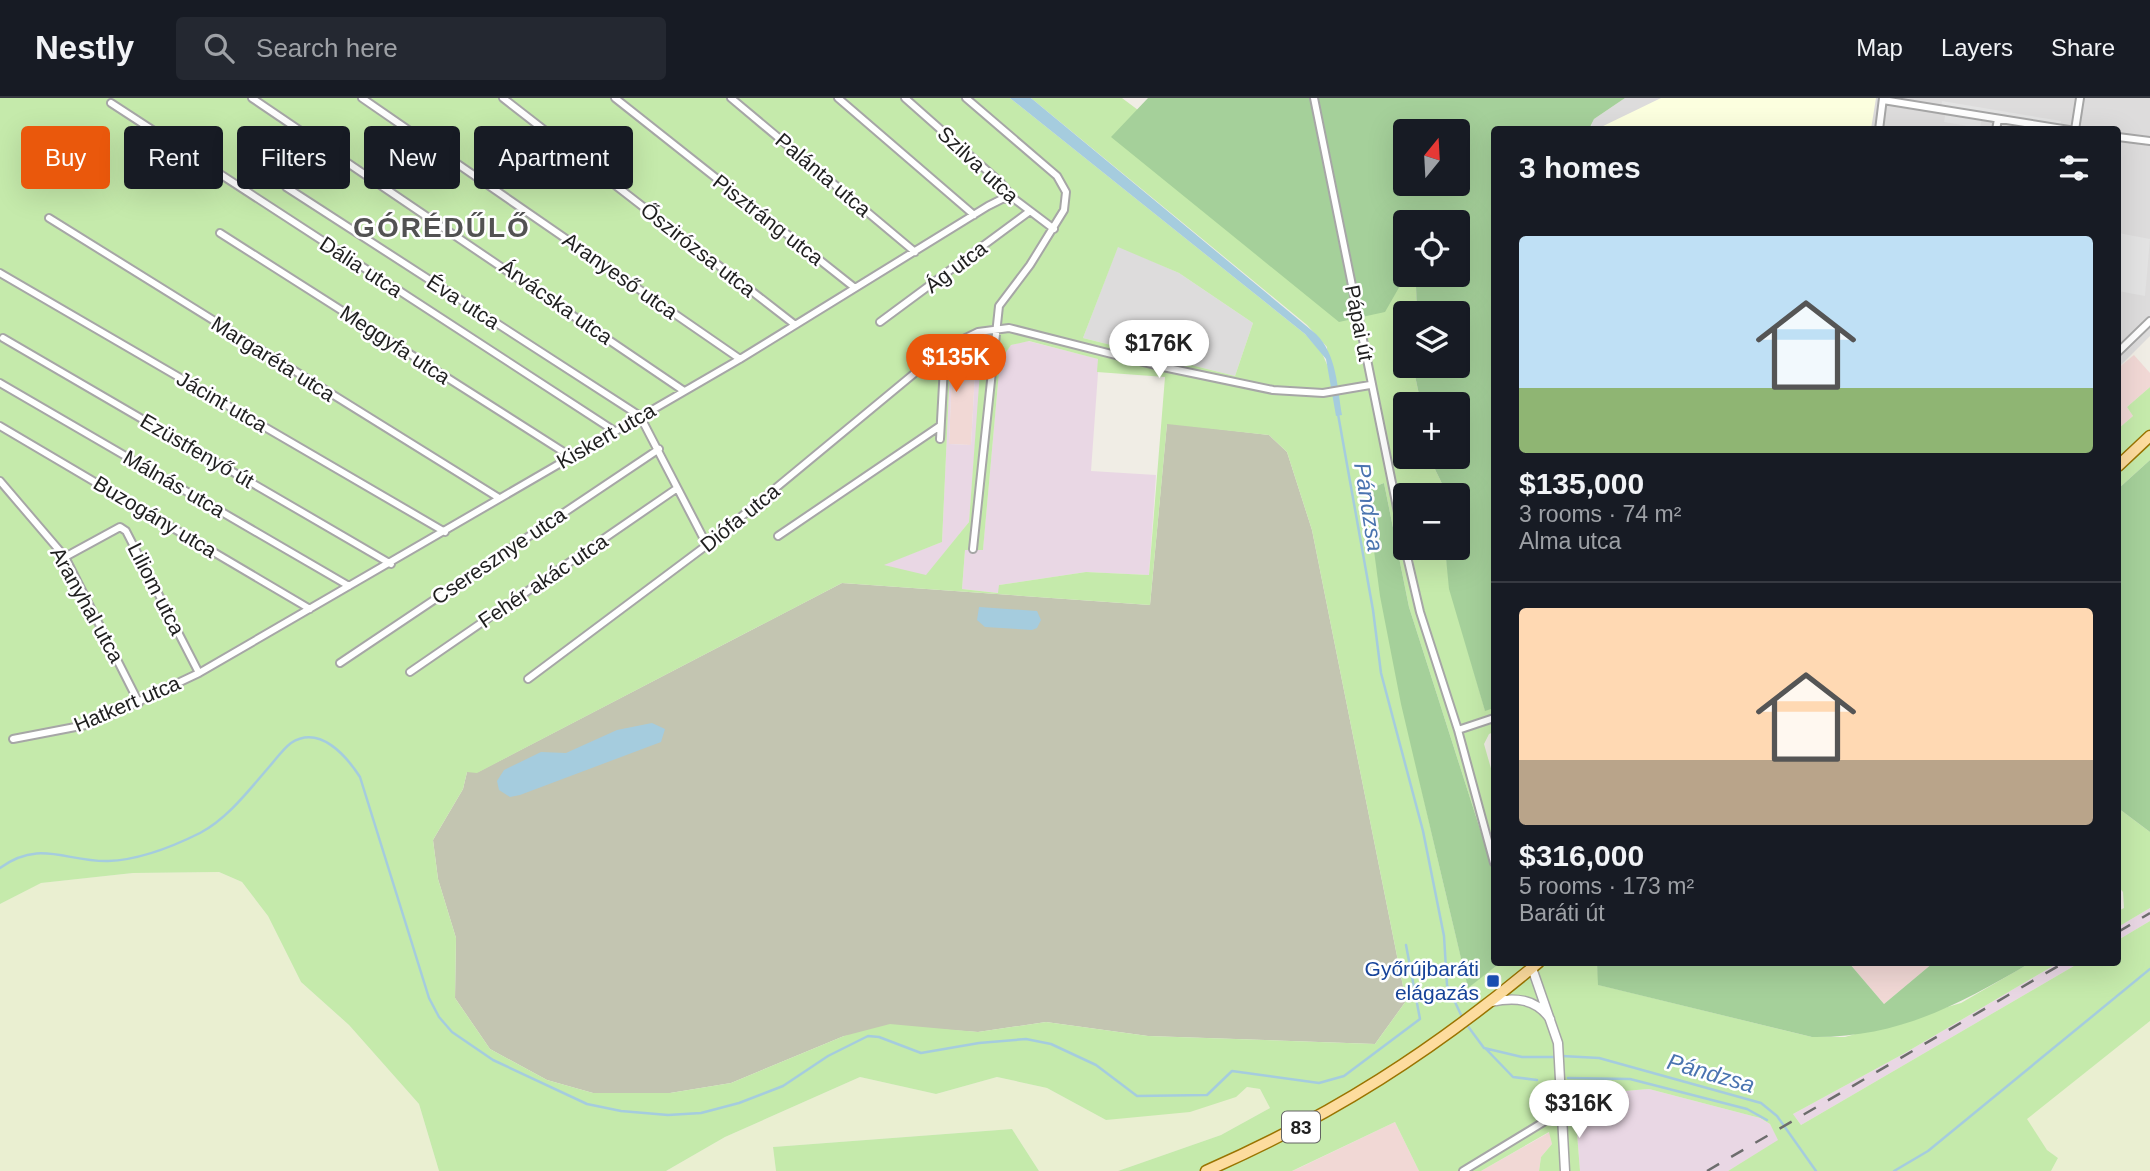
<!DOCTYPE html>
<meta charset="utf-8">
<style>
:root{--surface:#171b24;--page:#242831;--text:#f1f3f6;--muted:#9ea1a6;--line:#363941;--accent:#ea580c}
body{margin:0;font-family:Helvetica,sans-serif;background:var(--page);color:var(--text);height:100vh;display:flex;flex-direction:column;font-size:26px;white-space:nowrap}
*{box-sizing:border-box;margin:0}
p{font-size:23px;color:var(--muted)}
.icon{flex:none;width:38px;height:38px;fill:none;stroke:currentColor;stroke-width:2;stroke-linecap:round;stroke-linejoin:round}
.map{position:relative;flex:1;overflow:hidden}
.side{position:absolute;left:1491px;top:28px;width:630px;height:840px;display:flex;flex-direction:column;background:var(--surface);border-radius:7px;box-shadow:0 7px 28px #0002}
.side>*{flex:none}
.top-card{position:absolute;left:21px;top:28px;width:665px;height:63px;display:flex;gap:14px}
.needle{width:46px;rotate:18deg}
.controls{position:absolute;left:1393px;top:21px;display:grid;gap:14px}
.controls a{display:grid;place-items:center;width:77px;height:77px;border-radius:7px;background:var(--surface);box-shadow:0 7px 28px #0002;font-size:35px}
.price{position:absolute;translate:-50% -60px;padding:0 16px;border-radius:24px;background:#fff;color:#222;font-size:23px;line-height:46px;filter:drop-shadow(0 2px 4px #0008)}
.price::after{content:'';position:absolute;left:50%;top:42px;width:21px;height:16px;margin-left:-10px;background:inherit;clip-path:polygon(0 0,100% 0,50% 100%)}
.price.on{background:var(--accent);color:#fff}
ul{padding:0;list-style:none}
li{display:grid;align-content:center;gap:14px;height:371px;padding:0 28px}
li+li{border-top:2px solid var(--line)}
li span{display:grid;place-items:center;height:217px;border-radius:7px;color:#555}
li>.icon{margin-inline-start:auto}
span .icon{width:126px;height:126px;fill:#fffc;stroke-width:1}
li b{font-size:30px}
h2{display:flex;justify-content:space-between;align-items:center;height:84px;padding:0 28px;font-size:30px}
.tag{padding:0 24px;border-radius:7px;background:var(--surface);box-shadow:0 7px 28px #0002;font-size:24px;line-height:63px}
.tag.on{background:var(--accent);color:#fff}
header{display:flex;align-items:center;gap:42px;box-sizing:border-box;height:98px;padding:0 35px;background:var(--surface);border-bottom:2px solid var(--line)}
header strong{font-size:33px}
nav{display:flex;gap:38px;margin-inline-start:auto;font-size:24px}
.search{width:490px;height:63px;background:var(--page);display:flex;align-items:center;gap:18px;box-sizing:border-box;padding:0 24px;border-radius:7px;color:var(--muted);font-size:26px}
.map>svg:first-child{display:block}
.residential{fill:#dddcdc}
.commercial{fill:#f1d8d5}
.industrial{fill:#e9d7e4;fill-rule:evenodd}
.education{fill:#fcffdf}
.construction{fill:#c3c5b1}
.farmland{fill:#eaefd1}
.grass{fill:#c5eaab;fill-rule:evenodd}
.forest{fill:#a5d09a;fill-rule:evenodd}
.parking{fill:#e3e3e3}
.water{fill:#a5ccde}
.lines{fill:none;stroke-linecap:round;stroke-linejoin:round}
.stream{stroke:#a5ccde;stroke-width:2.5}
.minor-casing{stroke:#a6a6a6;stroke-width:10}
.tertiary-casing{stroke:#a6a6a6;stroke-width:11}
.primary-casing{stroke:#9a7400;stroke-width:13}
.minor{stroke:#fff;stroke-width:6}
.tertiary{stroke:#fff;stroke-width:8}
.primary{stroke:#fddc9e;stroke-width:10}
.rail{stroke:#6d6d6d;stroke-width:2.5;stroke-dasharray:14 14;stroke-linecap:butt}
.transit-dot{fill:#1a4fb4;stroke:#fff;stroke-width:2.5}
.labels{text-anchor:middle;stroke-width:5;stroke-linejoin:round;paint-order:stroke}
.shield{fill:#fff;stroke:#626262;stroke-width:2}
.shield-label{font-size:19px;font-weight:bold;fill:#1f1f1f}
.street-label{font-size:21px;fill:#1f1f1f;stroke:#fff}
.transit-label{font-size:21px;fill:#164399;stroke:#fff;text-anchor:end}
.water-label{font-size:23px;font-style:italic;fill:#4a74b0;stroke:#fff}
.district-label{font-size:28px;font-weight:bold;letter-spacing:2px;fill:#525252;stroke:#fff}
</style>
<header>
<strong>Nestly</strong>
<div class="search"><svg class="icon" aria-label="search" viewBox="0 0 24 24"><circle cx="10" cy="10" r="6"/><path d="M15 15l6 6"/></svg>Search here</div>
<nav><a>Map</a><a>Layers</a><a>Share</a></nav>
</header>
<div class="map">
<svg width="2150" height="1073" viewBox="0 0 2150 1073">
<rect width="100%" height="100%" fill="#f0ede5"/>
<path class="residential" d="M1625 0H2150V238L2118 270V32H1589L1594 21Z
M1118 148 1179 175 1253 225 1235 278 1083 240Z"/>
<path class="commercial" d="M2134 257 2150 275V289L2127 309 2133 318 2118 331V270Z
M952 274 975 275 971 347 949 346Z
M1849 865H1933L1884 906Z
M1395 1024 1419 1073H1292L1299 1070Z
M1550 1034 1552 1046 1541 1059 1539 1073H1481Z"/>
<path class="industrial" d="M1028 243 1099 261 1091 373 1156 377 1149 477 1086 474 999 487V495L962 491 965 452 983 451 1000 263 1011 247Z
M983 246 969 424 926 478 882 467 942 444 950 270 962 247ZM952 274 975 275 971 347 949 346Z
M2150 810V823L2118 842V829Z
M2058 865H2079L1801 1027 1793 1016 1905 955Z
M1649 991 1760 1020 1770 1026 1779 1042 1728 1073H1580L1574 997Z"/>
<path class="education" d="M1661 0H1876L1871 31H1597Z"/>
<path class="construction" d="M1167 325 1269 337 1287 354 1312 432 1406 903 1375 946 1148 938 1046 924 978 934 936 931 844 938 731 985 670 995H593L547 982 490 951 455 900 456 840 438 781 433 742 463 691 467 674H478L842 485 1150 507Z"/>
<path class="farmland" d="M219 774 242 784 268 818 301 884 349 927 419 1006 439 1073H0V806L40 785 133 775Z
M2150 923V1073H2051L2058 1060 2047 1052 2026 1021Z
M860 979 936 996 997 979 1047 990 1106 1022 1235 999 1247 989 1260 991 1270 1010 1221 1037 1118 1073H1039L1012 1031 773 1049 776 1073H666L725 1039Z"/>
<path class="grass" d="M0 0H1010L1305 236 1322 255 1328 269 1327 249 1307 227 1031 0H1122L1138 12 1112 39 1401 186 1416 187 1417 215H1405V268H1413L1421 306H1405V359H1431C1434 374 1443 382 1445 397H1405V450H1445L1450 491 1485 612 1494 610V634L1489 636 1484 646 1494 681V775L1409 509 1384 385 1366 392C1388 560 1429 724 1468 889L1500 865H1597L1599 887 1812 939H1845L1961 905 2030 865H2058L1905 955 1793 1016 1801 1027 2079 865 2118 864V842L2150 823V923L2027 1021 2047 1052 2058 1060 2051 1073H1728L1778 1042 1770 1026 1760 1020 1649 991 1574 997 1580 1073H1539L1541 1059 1552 1046 1549 1034 1481 1073H1419L1395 1024 1292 1073H1118L1221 1037 1270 1010 1260 991 1247 989 1236 999 1190 1014 1106 1022 1047 990 997 979 936 996 860 979 725 1039 666 1073H439L419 1006 349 927 301 884 268 818 242 784 219 774 133 775 41 785 0 806ZM1118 149 1179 175 1253 225 1235 278 1083 240ZM1029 243 1098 261 1097 274 1165 279 1149 477 1086 474 999 487 998 495 962 491 965 452H983L1000 263 1011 247ZM982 246 969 424 926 477 884 467 942 444 950 270H961L962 247ZM1167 326 1269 337 1287 354 1312 432 1406 903 1375 946 1148 938 1046 924 978 934 890 926 844 938 731 985 670 995H593L547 982 490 951 455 900 456 840 438 781 433 742 463 691 467 674 477 675 842 485 1150 507Z
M2150 289V362L2118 391V331L2133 318 2127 309Z
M2118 710 2150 734V810L2118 829V813L2124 810 2123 794 2118 788Z
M1012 1031 1039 1073H776L773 1049Z"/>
<path class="forest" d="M1148 0H1625L1594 21 1589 31 1494 32V610L1485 613 1449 491 1445 450H1458V397H1445C1443 382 1434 374 1431 359H1458V306H1421L1413 268H1458V215H1417L1416 188 1401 186 1385 214 1339 224 1111 39ZM1405 33H1458V86H1405ZM1405 124H1458V177H1405Z
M2150 362V734L2118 710V391Z
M1384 385 1409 509 1494 775V864L1500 865 1468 890 1401 606 1380 498 1366 392Z
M1597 865H1849L1884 906 1933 865H2030C1958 907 1898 940 1812 939L1598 887Z"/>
<path class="parking" d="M1942 3 2061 23 2060 30 2069 31H2012V23L1982 19 1980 30 1944 24 1946 12 1941 11Z
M2118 135 2150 141 2145 198 2118 193Z"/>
<path class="water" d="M1010 0H1031L1316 236C1337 257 1337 288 1342 317L1336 318 1326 261 1305 236Z
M979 509 1037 513 1041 522 1037 530 1032 532 985 529 977 522Z
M652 625 665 631 661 644 520 697 510 699 499 692 497 683 504 672 541 654 566 655 617 632Z"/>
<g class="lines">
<path class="stream" d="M1338 316 1373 512 1381 575 1423 733 1444 838 1447 887 1463 921
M0 770C40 741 66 764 108 763 140 762 172 749 200 735 228 720 249 692 269 669 276 661 283 651 291 645 320 626 347 659 360 679L429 900 439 919 452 934 493 962 587 1006 621 1013 668 1017 701 1015 739 1005 783 988 828 958 868 938 879 939 921 955 979 945 1026 941 1051 946 1096 967 1137 998 1207 997 1232 973 1319 985 1344 978 1420 921 1406 847
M1467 927 1484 950 1522 959H1556
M1486 951 1513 979 1537 982
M1562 958 1599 960 1761 1005 1777 1018 1816 1073
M1568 980 1630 981 1747 1011 1767 1022
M1894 1073 1928 1053 2150 871"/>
<defs>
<path id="minor" d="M252 0 684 293
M362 0 740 261
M503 0 794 226
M615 0 855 190
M731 0 915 154
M838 0 974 117
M905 0 1001 85 1013 100 1054 131
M966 0 1057 78 1066 94 1064 112 1030 167 999 208 973 451
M1314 0 1405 449
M1883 2 2069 32
M111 5 613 332
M1879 32 1883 0
M1996 32 1998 21
M2075 32 2080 0
M2118 39 2150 43
M286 89 640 318 707 447
M49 120 499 400
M220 135 570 358
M0 175 445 434
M880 224 1030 113
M3 240 391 466
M2118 254 2150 223
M0 285 349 488
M0 328 310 511
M940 341 945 250
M0 383 65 459 139 605
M778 438 940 328
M1405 450 1420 514 1458 632 1494 765
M65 459 120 429 126 433 199 575
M340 565 659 351
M410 574 676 391
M528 581 707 447 945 250 978 234 1009 230 1163 269 1273 292 1323 295 1370 287
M1458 632 1494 620
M13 641 91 626 199 575 740 261 988 108 1002 101 1013 100
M1463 1073 1560 1014"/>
<path id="tertiary" d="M1532 870 1558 945 1565 1073
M1491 904C1514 899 1536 900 1550 921"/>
<path id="primary" d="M2118 368 2150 338
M1206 1073C1332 1018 1433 953 1539 864"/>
</defs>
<use href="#minor" class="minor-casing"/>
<use href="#tertiary" class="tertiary-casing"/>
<use href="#primary" class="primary-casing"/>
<use href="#minor" class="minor"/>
<use href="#tertiary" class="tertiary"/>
<use href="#primary" class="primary"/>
<path class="rail" d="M2118 834 2150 815
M1707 1073 2065 864"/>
</g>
<rect class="transit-dot" x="1486" y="876" width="14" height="14" rx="3.5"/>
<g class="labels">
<rect class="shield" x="1282" y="1013.5" width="38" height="31" rx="5"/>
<g class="shield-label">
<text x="1301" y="1036">83</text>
</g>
<g class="street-label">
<text transform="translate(978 67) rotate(43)" y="7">Szilva utca</text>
<text transform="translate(823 77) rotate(40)" y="7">Palánta utca</text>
<text transform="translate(768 122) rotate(38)" y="7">Pisztráng utca</text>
<text transform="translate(698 152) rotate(38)" y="7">Őszirózsa utca</text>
<text transform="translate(361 169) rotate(33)" y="7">Dália utca</text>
<text transform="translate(956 169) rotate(-37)" y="7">Ág utca</text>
<text transform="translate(620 178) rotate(35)" y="7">Aranyeső utca</text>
<text transform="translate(463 204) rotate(33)" y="7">Éva utca</text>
<text transform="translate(556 204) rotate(35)" y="7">Árvácska utca</text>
<text transform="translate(1359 225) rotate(79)" y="7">Pápai út</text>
<text transform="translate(395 247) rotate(33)" y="7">Meggyfa utca</text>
<text transform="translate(273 261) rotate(32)" y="7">Margaréta utca</text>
<text transform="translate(222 304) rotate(30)" y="7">Jácint utca</text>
<text transform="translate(606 338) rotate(-30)" y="7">Kiskert utca</text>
<text transform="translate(197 353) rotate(30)" y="7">Ezüstfenyő út</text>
<text transform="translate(174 386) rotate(30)" y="7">Málnás utca</text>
<text transform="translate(155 419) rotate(31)" y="7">Buzogány utca</text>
<text transform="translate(740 420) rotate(-39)" y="7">Diófa utca</text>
<text transform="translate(499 458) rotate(-34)" y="7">Cseresznye utca</text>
<text transform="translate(543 483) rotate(-34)" y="7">Fehér akác utca</text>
<text transform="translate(156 491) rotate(63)" y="7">Liliom utca</text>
<text transform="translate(87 507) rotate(61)" y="7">Aranyhal utca</text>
<text transform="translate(127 606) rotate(-23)" y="7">Hatkert utca</text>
</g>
<g class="transit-label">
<text x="1479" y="878">Győrújbaráti<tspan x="1479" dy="24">elágazás</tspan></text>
</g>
<g class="water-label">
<text transform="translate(1369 409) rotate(81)" y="8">Pándzsa</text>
<text transform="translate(1711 975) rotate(16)" y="8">Pándzsa</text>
</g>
<g class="district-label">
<text x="442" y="139">GÓRÉDŰLŐ</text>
</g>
</g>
</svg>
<div class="controls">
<a><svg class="needle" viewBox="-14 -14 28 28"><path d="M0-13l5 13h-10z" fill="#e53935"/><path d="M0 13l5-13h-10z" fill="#9ea1a6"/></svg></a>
<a><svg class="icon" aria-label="locate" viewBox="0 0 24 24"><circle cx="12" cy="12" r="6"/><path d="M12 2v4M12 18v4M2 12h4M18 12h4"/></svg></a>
<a><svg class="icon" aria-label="layers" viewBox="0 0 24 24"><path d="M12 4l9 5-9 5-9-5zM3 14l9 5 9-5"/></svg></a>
<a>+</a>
<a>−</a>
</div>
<b class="price" style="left:1159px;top:282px">$176K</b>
<b class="price on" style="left:956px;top:296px">$135K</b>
<b class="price" style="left:1579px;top:1042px">$316K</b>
<div class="top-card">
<a class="tag on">Buy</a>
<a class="tag">Rent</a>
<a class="tag">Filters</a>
<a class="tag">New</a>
<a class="tag">Apartment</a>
</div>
<section class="side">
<h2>3 homes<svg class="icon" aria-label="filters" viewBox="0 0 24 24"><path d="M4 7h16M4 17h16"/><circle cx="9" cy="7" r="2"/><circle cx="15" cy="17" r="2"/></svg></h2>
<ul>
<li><span style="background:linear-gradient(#bfe0f5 70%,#8fb573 0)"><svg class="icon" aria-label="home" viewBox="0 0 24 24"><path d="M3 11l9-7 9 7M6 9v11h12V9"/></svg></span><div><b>$135,000</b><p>3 rooms · 74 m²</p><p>Alma utca</p></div></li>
<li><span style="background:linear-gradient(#ffd9b3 70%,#b9a48a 0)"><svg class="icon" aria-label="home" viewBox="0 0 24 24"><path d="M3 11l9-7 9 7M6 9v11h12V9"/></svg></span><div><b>$316,000</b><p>5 rooms · 173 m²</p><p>Baráti út</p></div></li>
</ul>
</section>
</div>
